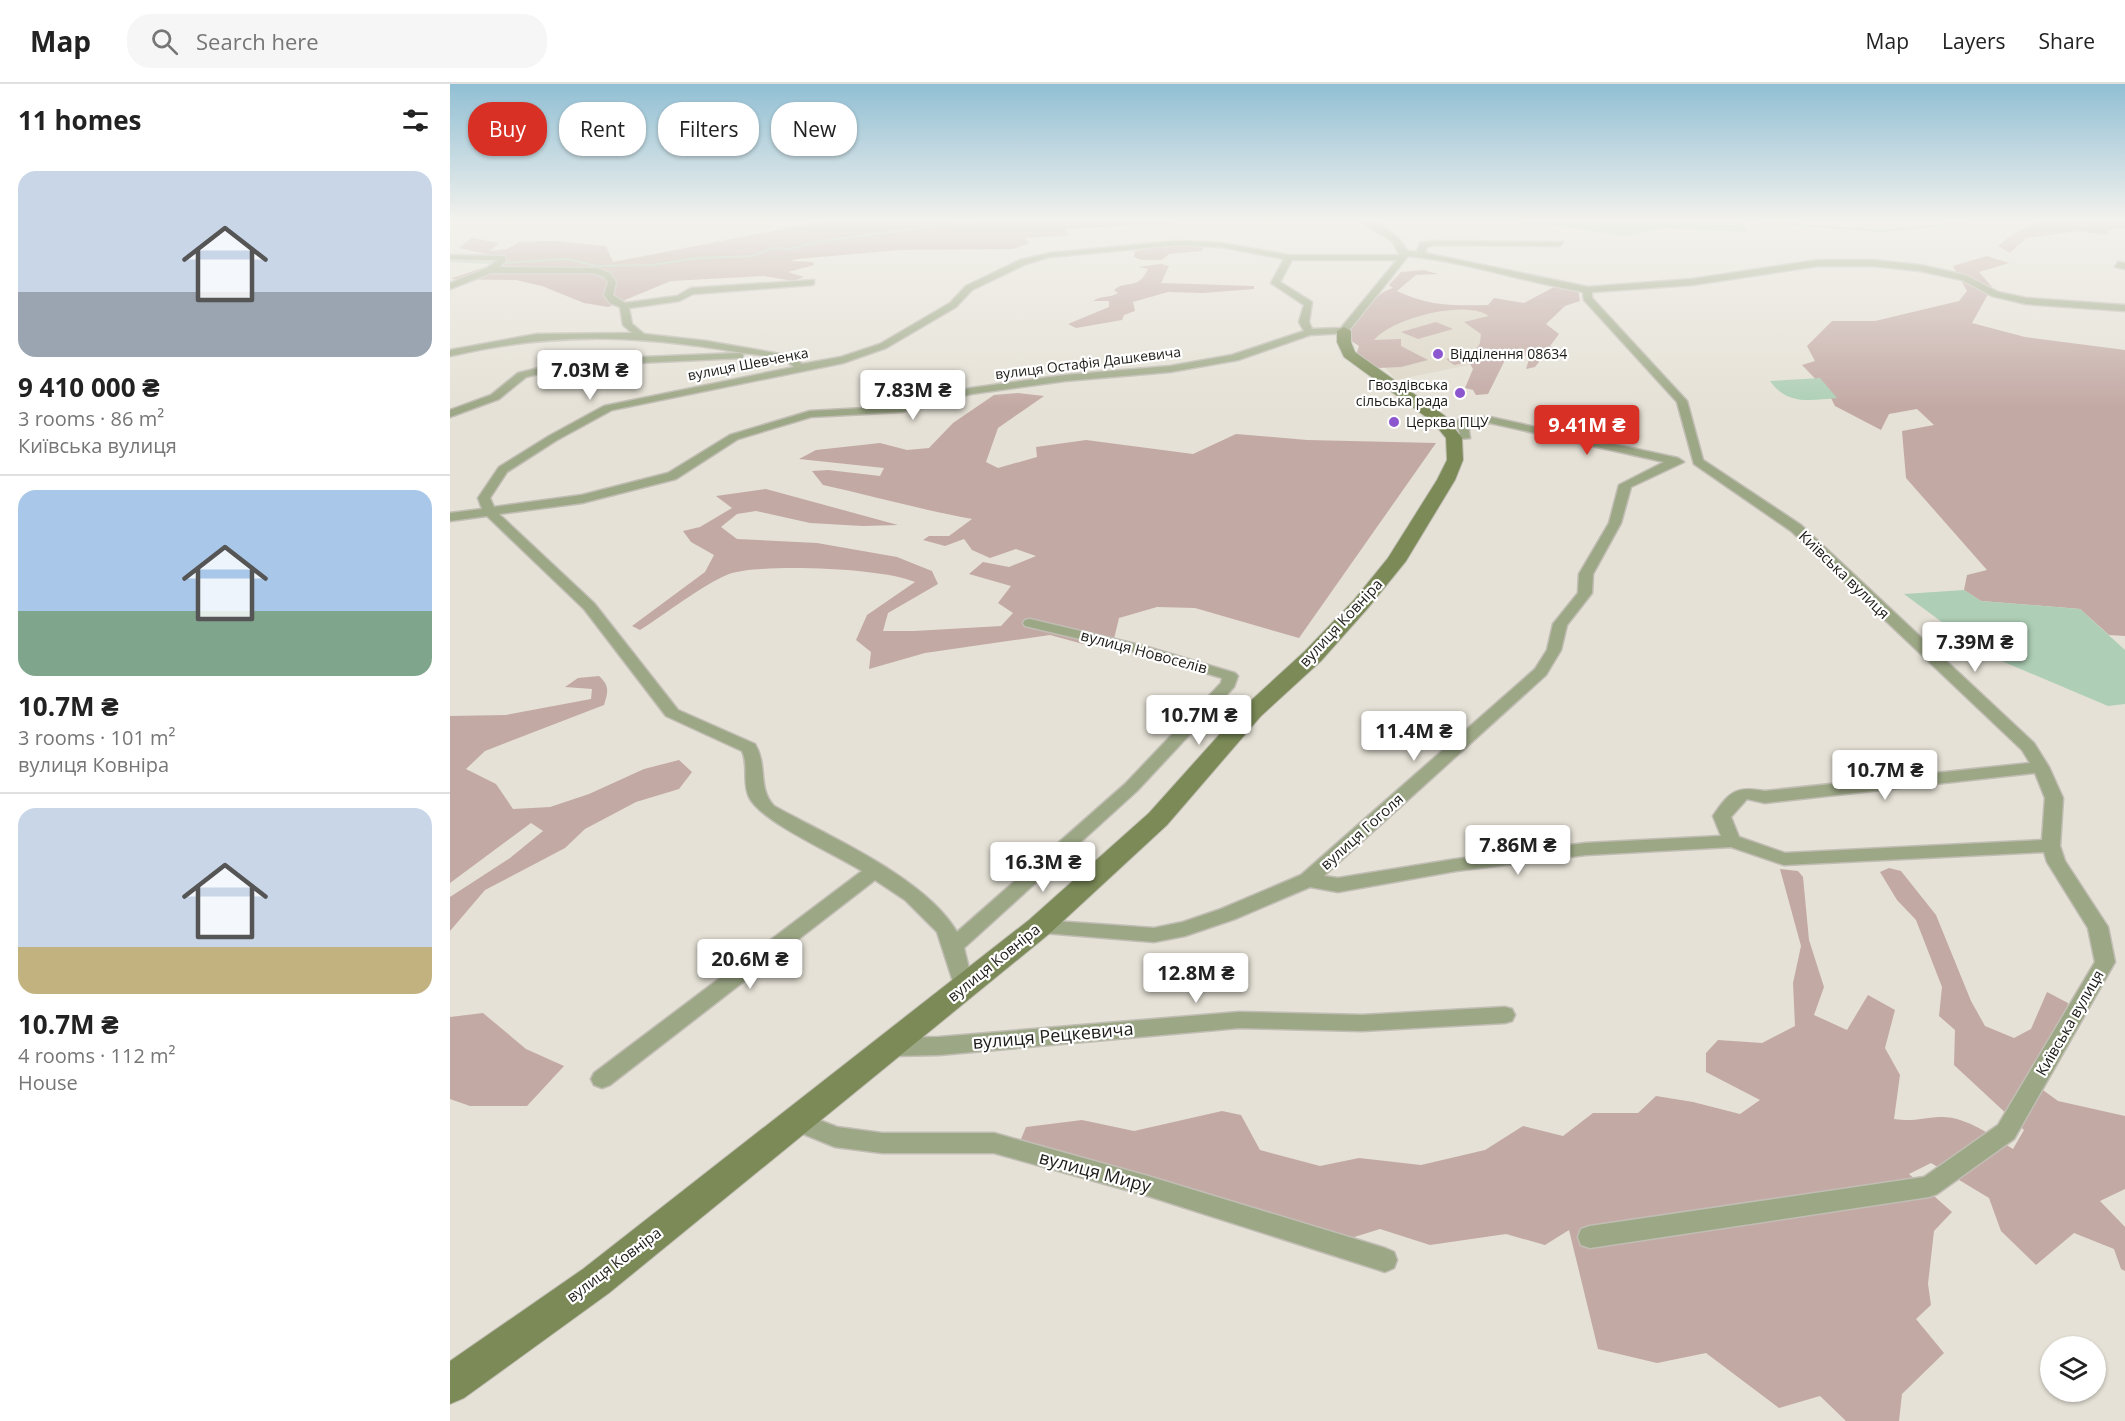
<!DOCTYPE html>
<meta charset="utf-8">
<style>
:root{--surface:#fff;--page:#f6f6f6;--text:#222;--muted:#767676;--line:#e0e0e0;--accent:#d93025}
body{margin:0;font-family:"Open Sans",sans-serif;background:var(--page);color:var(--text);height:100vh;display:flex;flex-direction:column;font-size:22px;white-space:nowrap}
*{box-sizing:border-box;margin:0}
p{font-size:20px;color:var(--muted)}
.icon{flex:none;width:33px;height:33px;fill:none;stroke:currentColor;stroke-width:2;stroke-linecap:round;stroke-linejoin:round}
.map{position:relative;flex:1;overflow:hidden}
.panel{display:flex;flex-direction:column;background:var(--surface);width:450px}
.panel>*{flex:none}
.hud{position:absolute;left:18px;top:18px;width:570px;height:54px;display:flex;gap:12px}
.controls{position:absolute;left:1590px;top:1252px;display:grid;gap:12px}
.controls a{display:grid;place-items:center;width:66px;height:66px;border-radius:50%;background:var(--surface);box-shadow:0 2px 4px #0004;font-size:30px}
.price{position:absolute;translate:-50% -51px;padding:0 14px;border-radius:6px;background:#fff;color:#222;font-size:20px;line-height:39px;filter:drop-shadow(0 2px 3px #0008)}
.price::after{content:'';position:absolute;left:50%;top:36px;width:18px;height:14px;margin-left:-9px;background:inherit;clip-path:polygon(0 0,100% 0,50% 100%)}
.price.on{background:var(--accent);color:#fff}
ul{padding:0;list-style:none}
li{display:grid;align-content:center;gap:12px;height:318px;padding:0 18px}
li+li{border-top:2px solid var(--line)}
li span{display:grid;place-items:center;height:186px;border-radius:18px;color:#555}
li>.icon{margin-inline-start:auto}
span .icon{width:108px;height:108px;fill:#fffc;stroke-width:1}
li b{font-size:26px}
h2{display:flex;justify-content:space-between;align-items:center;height:72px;padding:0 18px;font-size:26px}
.chip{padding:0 21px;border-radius:24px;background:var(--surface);box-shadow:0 2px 4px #0004;font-size:21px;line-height:54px}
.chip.on{background:var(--accent);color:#fff}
header{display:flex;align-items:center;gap:36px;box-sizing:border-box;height:84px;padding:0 30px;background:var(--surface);border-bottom:2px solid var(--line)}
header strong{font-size:28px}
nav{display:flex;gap:33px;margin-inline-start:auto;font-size:21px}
.search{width:420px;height:54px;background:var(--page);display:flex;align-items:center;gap:15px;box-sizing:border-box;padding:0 21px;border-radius:24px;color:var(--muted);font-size:22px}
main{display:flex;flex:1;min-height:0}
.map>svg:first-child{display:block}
.built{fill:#dcd6c5}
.green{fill:#c3a9a4}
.water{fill:#aecfb6}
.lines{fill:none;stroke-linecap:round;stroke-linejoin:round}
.stream{stroke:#aecfb6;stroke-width:2}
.street-casing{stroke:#c1bdb4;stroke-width:3}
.secondary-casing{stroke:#c1bdb4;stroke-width:2}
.street{fill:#9ca785;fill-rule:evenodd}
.secondary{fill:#7b8a57;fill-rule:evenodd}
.poi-dot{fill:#8c56ce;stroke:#fff;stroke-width:2}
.labels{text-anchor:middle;stroke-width:4.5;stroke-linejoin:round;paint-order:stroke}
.far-poi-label{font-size:14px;fill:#1c1b17;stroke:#fff;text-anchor:start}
.far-street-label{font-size:14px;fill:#1c1b17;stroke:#fff}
.street-label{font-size:15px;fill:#1c1b17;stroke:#fff}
.near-street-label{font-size:18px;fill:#1c1b17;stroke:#fff}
</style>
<header>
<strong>Map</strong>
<div class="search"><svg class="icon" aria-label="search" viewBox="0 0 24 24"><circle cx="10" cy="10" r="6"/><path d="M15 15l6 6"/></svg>Search here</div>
<nav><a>Map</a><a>Layers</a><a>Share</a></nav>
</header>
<main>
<section class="panel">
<h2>11 homes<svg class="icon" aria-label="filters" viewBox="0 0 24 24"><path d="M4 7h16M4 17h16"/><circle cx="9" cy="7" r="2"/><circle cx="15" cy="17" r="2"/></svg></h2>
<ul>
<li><span style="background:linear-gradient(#c9d6e8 65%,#9aa5b1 0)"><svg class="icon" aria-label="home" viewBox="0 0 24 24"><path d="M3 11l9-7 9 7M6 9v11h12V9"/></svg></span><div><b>9 410 000 ₴</b><p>3 rooms · 86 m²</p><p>Київська вулиця</p></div></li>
<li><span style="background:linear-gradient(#a9c7e8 65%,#7fa58c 0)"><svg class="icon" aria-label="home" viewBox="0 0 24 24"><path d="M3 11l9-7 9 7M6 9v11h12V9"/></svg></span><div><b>10.7M ₴</b><p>3 rooms · 101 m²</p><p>вулиця Ковніра</p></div></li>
<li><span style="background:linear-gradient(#c9d6e8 75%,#c2b280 0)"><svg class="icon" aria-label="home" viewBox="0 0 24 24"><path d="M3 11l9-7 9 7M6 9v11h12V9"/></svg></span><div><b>10.7M ₴</b><p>4 rooms · 112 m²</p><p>House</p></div></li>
</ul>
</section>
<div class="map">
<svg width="1675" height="1337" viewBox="0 0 1675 1337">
<rect width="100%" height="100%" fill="#e5e1d6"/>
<path class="built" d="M991 223H1060L1038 277 946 296 906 249Z"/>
<path class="green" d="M380 136H728L726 139 616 145 619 151 575 154 579 159 563 165 450 166 347 175 340 177 363 178 364 181 338 188 354 193 343 197 314 192 221 197 158 223 134 219 92 202 66 196 0 195 58 175 9 164 22 154 49 159 40 167 57 165 69 158 104 157 156 162 163 178Z
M1591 136H1675V144L1660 145 1656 151 1629 147 1576 154 1560 169 1548 162 1562 151Z
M718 161H753L752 167 719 170 712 176H691L684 173 685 167Z
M1537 172 1559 179 1529 188 1542 203 1522 239 1575 253 1675 266V552L1659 551 1630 525 1531 517 1514 506 1517 491 1537 486 1456 394 1452 347 1484 341 1467 325 1439 330 1431 346 1385 322 1378 308 1352 281 1365 277 1357 262 1382 237H1425L1509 217 1517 207 1503 182Z
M711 180 719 182 711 199 804 202V205L753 209 718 208 683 218 685 227 674 231 672 236 626 244 618 240 659 223V217H643C651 211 661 214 668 209L664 206C677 195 688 207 698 185L688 183Z
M974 186 988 190 966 191 947 207C978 222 1004 222 1038 221L1044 214 1074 219 1104 203 1128 206 1130 217 1115 222 1096 240 1109 250 1100 262 1116 270 1103 274H1092L1085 283 1076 285 1080 272 1058 270 1038 310 1026 311 1023 306 1015 304 1023 285 1019 278 1004 281 996 275 1025 267 1030 259 1031 250 1014 238 1039 232C1016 215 942 234 924 256L951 255V262L978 276 951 283 928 284 906 271 909 262 900 256C899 253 898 249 898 246 900 234 931 206 943 204L939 201 951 188Z
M986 238 1003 245 968 255 951 248Z
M568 309 594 312 548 344 536 378 548 384 587 373 586 363 636 356 743 370 786 350 857 356 986 359 849 554 745 524 707 523 669 534 663 559 633 560 600 551 475 569 419 585 421 568 406 556 417 531 465 498C434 484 311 479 279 490 255 499 214 531 190 546L182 542 255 488 264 471 241 458 233 447 250 443 282 424 266 412 316 405 448 441 413 442 360 439 306 427 287 430 271 443 287 455 367 459 447 473 482 487 488 500 438 529 433 547H464L551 542 563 529 548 519 561 502 519 490 533 478 559 483 586 472 566 465 540 474 522 466 514 455 495 462 473 456 479 452H499L522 435C472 426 423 412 373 401L362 387 378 386 430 392 434 384 349 375 366 366 430 359 457 366 479 364 503 339 544 311Z
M149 592C160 602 158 608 154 621L35 667 16 685 46 700 63 725 100 723 139 710 194 685 229 676 242 688 229 705 186 718 135 745 115 764 35 806 0 847V813L60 774 93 747 81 739 0 799V632L56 631 141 615 142 605 115 603 128 594Z
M1439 784 1451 787 1486 831 1521 917 1535 942 1564 954 1581 945 1597 908 1618 919 1615 933 1578 995 1608 1017 1675 1032V1105L1650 1117 1675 1143V1187L1671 1185 1664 1165 1624 1149 1586 1181 1551 1147 1539 1114 1481 1079 1459 1090 1502 1128 1484 1147 1478 1200 1481 1221 1466 1235 1494 1269 1452 1310 1449 1337H1396L1370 1312 1329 1324 1256 1269 1207 1279 1148 1265 1119 1146 1095 1161 1056 1150 980 1161 930 1145 898 1155 569 1060 576 1043 632 1036 684 1047 772 1027 791 1031 810 1066 870 1082 909 1074 971 1081 1035 1066 1073 1042 1113 1052 1143 1029H1188L1206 1012 1243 1018 1290 1030 1310 1016 1256 988V969L1268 956 1312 959 1345 942 1343 899 1351 862 1330 785 1348 787 1353 793 1359 856 1374 903 1364 931 1397 946 1418 911 1445 926 1435 964 1450 991 1444 1035C1464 1038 1471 1034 1490 1033 1516 1032 1542 1052 1563 1065L1574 1046 1504 981 1505 946 1489 932 1492 903 1466 836 1447 816 1430 788Z
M33 929 76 965 114 982 77 1022H20L0 1015V933Z"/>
<path class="water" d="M1016 136H1292L1297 148 1215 144 1174 152 1111 142Z
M1370 294 1387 314C1361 316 1338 322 1320 297Z
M1514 506 1531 517 1630 525 1675 566V620L1658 622 1535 570 1454 510Z"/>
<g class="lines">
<path class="stream" d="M550 136H560
M1286 136 1296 137
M1306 138 1432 147 1542 136
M0 177 44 179
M55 179 117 175 147 182 202 181 249 174 302 172 323 164 340 165 367 158 532 136"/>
<defs>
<path id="street" d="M907 136C927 136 948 149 957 167L967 168 970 159 984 157 1113 158 1110 162 984 161 977 163 975 169 1138 203 1242 195 1368 176H1423L1470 181 1515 191 1548 208 1576 214 1675 221V227L1576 220 1542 212 1512 196 1470 187 1423 182H1368L1242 201 1142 208V214L1237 317 1253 376 1351 441 1584 659 1599 683 1613 714 1610 762 1615 777 1658 843 1665 878 1564 1055 1487 1110 1479 1113 1140 1164 1131 1161 1128 1153 1131 1145 1140 1142 1474 1093 1548 1041 1645 878 1638 844 1597 778 1594 768 1334 781 1281 763 1136 771 1006 787 888 808 860 803 785 835 735 852 704 858 582 848 579 843 582 838 589 836 704 844 733 838 771 825 851 791 1085 585 1097 566 1103 540 1128 509 1129 490 1159 439 1169 401 1214 378 1040 339 1018 340 1020 354 1000 356V352L1010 350 1006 337 1012 334 1040 333 1228 374 1234 378 1181 403 1171 439 1143 490 1142 509 1117 541 1111 566 1096 591 874 792 888 794 1006 775 1136 759 1271 752 1263 732C1280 707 1286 702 1315 707L1580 679 1572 666 1341 447 1244 380 1227 318 1134 216 1133 208C1075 198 1017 178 958 172L897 249 860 251 788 276 720 288 615 297 521 310 452 328 361 333 288 355 226 395 132 419 49 430 144 519 228 626 305 660C318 681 307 704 324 722 378 752 476 794 507 848L675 700 771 599 772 594 685 568 575 542 573 539 575 536 580 535 694 562 785 589 788 592 784 603 687 707 514 864 524 905 521 910 514 913 507 910 487 848 455 816 425 796 160 1001 152 1004 144 1001 141 995 144 989 412 787C385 770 311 738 299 713 292 698 299 682 292 667L216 632 134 525 37 432 0 437V429L32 425 28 414 49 383 99 352 154 322 344 283C332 271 303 271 287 268 185 251 102 248 0 272V266L87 250 182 249 173 241 170 223 160 219 154 211 158 198 154 193 143 189H41L0 205V199L37 184 47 176 0 175V171L55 172 56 177 49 183 147 184 160 189 166 198 163 211 175 219 227 212 241 204 364 196V200L361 201 243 210 229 217 179 224 182 240 194 250 256 257 342 272 352 280 391 273 430 260 500 219 516 202 570 176 600 169 728 157 771 159 839 171H950L942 157ZM728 161 771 163 834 175 821 199 854 221 849 238 854 247 782 271 720 282 615 291 521 304 452 322 360 327 280 351 218 389 132 411 44 423 40 414 57 388 107 356 162 326 393 279 436 264 506 223 522 206 576 180 600 173ZM842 176H947L891 244 862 245 859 238 862 218 830 198ZM1585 689 1595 714 1592 756 1335 769 1289 753 1281 733 1297 715 1315 719Z
M1668 178 1675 179V185L1665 183Z
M289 269 293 270V274L122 282 76 293 49 315 0 333V326L41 311 68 289 122 276Z
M1055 923 1062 925 1065 931 1062 937 1055 939 912 947 789 944 489 971 440 972 432 969 429 963 432 957 440 954 489 953 789 928 912 931Z
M349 1028 387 1043 432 1049H544L698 1092 935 1164 944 1168 947 1176 944 1184 935 1188 698 1112 544 1069H432L385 1063 341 1045 338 1038 341 1031Z"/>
<path id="secondary" d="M894 243 901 247V258L905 268 995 332 1012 354 1013 376 1005 396 956 477 918 524 871 577 811 632 717 741 599 850 159 1209 14 1314 0 1320V1277L133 1185 579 836 699 729 795 622 855 567 904 516 938 474 987 396 997 376 996 354 983 338 894 273 887 258V247Z"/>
</defs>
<use href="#street" class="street-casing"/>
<use href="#secondary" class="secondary-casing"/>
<use href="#street" class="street"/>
<use href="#secondary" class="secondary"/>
</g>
<linearGradient id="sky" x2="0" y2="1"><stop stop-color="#91bfd4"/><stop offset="0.42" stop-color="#f3f2ed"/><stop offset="1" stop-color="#f3f2ed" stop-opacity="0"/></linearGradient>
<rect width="1675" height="324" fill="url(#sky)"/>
<g class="poi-dot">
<circle cx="988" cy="270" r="6"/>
<circle cx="1010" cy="309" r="6"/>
<circle cx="944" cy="338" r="6"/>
</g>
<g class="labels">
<g class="far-poi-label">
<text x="1000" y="275">Відділення 08634</text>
<text x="998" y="306" text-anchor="end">Гвоздівська<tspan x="998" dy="16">сільська рада</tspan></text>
<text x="956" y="343">Церква ПЦУ</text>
</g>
<g class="far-street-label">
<text transform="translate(638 279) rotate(-7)" y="5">вулиця Остафія Дашкевича</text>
<text transform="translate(298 280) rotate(-11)" y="5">вулиця Шевченка</text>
</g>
<g class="street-label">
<text transform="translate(1394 491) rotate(44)" y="5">Київська вулиця</text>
<text transform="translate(891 539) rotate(-47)" y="5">вулиця Ковніра</text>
<text transform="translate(694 568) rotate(15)" y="5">вулиця Новоселів</text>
<text transform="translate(912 748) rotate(-42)" y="5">вулиця Гоголя</text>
<text transform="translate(544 879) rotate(-39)" y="5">вулиця Ковніра</text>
<text transform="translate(1620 939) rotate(-60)" y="5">Київська вулиця</text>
<text transform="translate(164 1181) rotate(-37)" y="5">вулиця Ковніра</text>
</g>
<g class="near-street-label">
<text transform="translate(603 952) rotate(-5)" y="6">вулиця Рецкевича</text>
<text transform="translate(645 1088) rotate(15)" y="6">вулиця Миру</text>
</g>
</g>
</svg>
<div class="controls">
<a><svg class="icon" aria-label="layers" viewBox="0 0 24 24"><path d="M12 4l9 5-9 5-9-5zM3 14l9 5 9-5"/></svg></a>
</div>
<b class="price" style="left:140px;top:317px">7.03M ₴</b>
<b class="price" style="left:463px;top:337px">7.83M ₴</b>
<b class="price on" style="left:1137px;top:372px">9.41M ₴</b>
<b class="price" style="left:1525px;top:589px">7.39M ₴</b>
<b class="price" style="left:749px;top:662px">10.7M ₴</b>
<b class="price" style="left:964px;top:678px">11.4M ₴</b>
<b class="price" style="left:1435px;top:717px">10.7M ₴</b>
<b class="price" style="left:1068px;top:792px">7.86M ₴</b>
<b class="price" style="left:593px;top:809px">16.3M ₴</b>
<b class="price" style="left:300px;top:906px">20.6M ₴</b>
<b class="price" style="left:746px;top:920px">12.8M ₴</b>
<div class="hud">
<a class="chip on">Buy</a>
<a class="chip">Rent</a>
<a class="chip">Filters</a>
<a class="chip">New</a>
</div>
</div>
</main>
